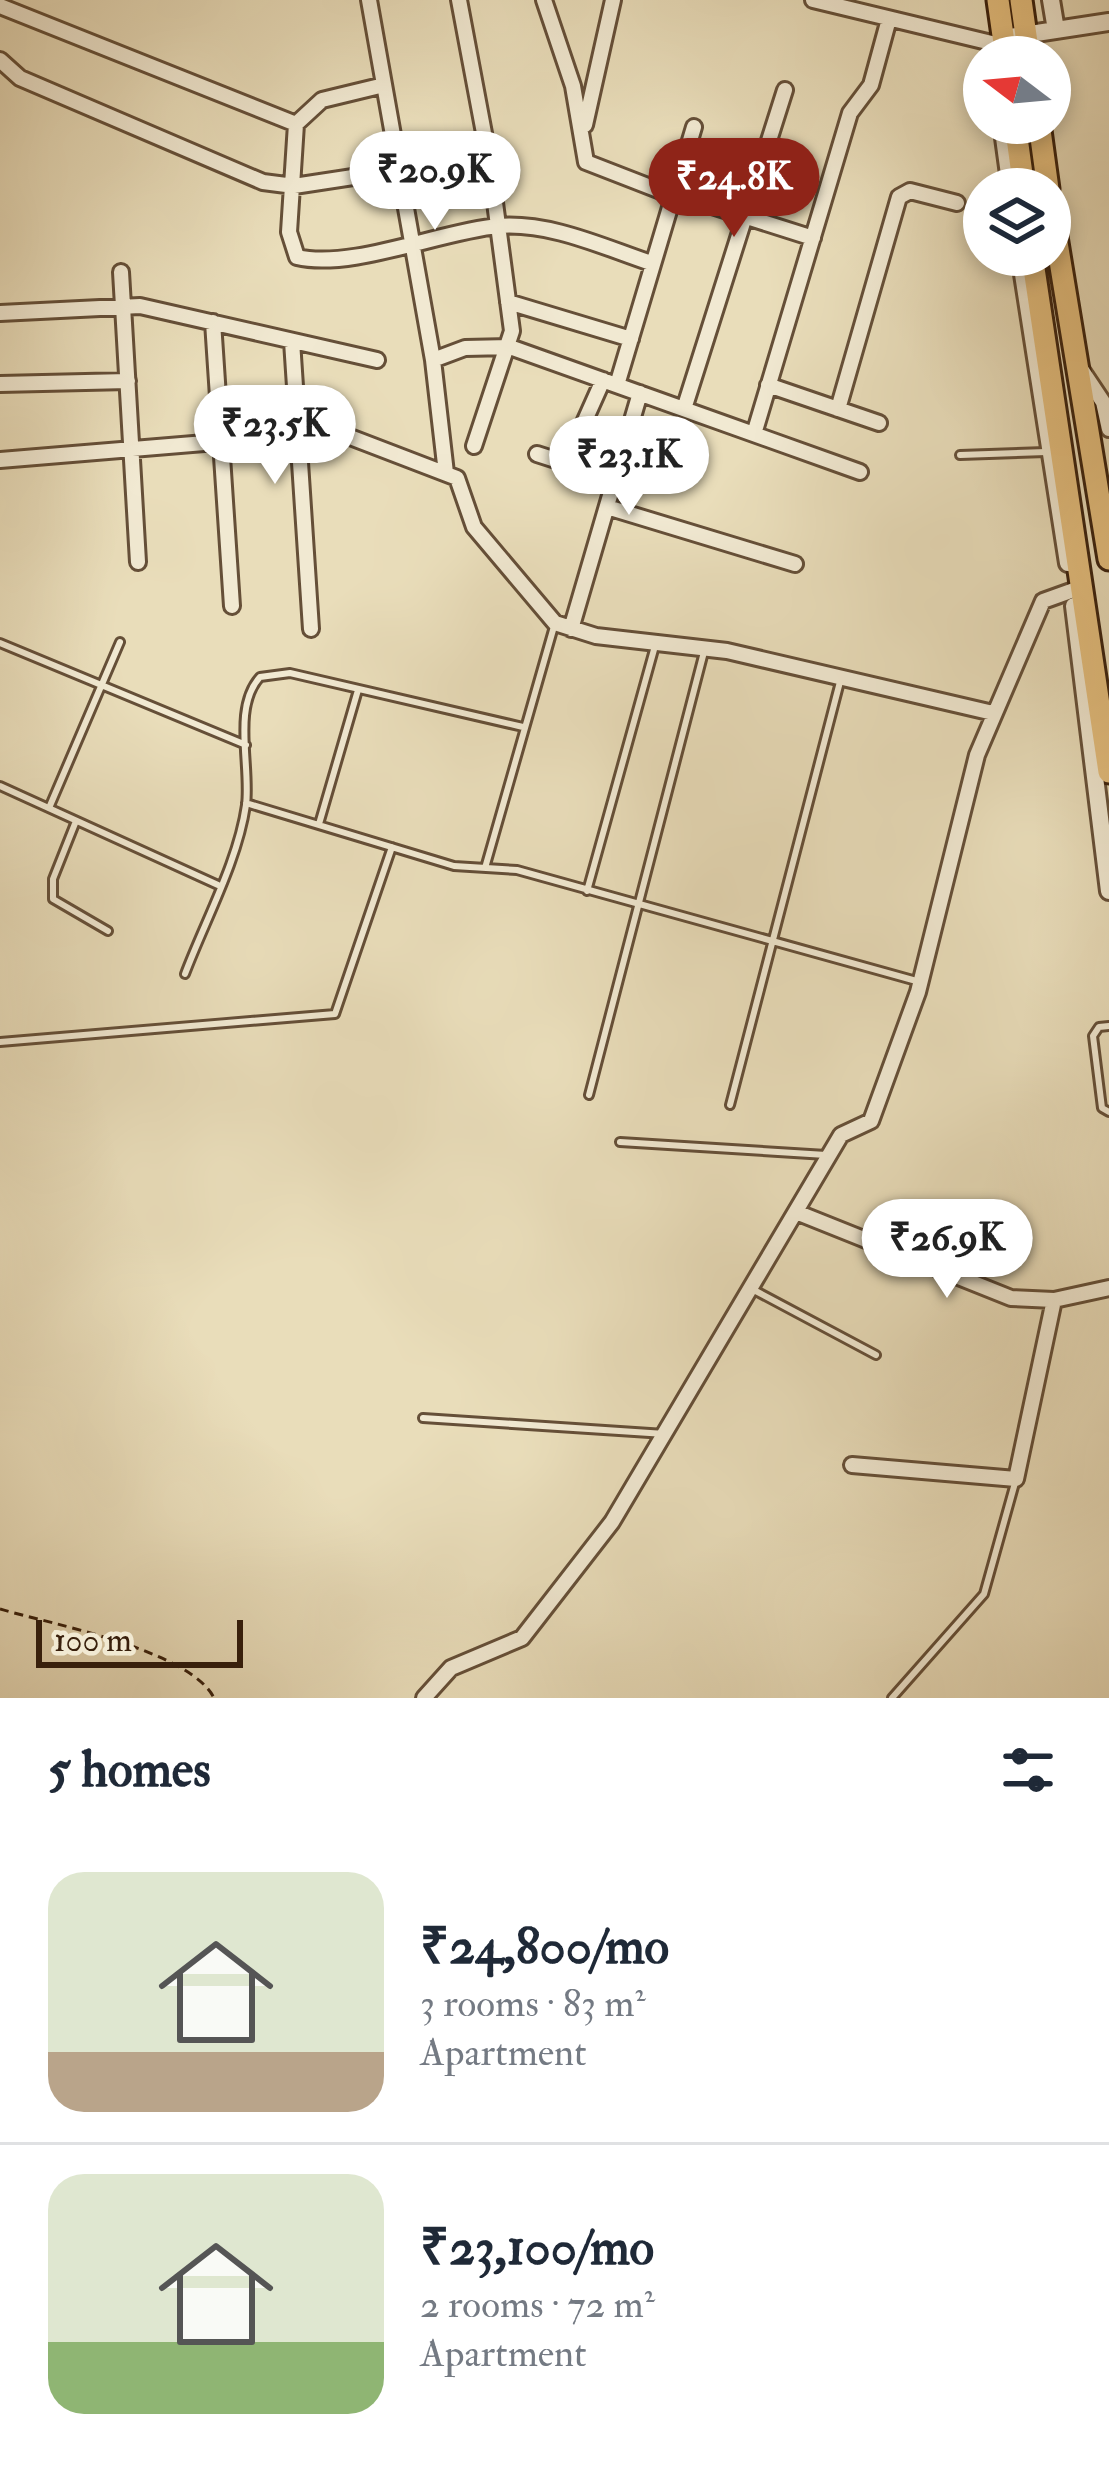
<!DOCTYPE html>
<meta charset="utf-8">
<style>
:root{--surface:#fff;--page:#f2f2f3;--text:#1f2937;--muted:#747a83;--line:#e0e1e3;--accent:#8f2418}
body{margin:0;font-family:"IM FELL Double Pica",serif;background:var(--page);color:var(--text);height:100vh;display:flex;flex-direction:column;font-size:45px;white-space:nowrap}
*{box-sizing:border-box;margin:0}
p{font-size:39px;color:var(--muted)}
.icon{flex:none;width:66px;height:66px;fill:none;stroke:currentColor;stroke-width:2;stroke-linecap:round;stroke-linejoin:round}
.map{position:relative;height:1698px;overflow:hidden}
.panel{display:flex;flex-direction:column;background:var(--surface);flex:1}
.panel>*{flex:none}
.needle{width:78px;rotate:286deg}
.buttons{position:absolute;left:963px;top:36px;display:grid;gap:24px}
.buttons a{display:grid;place-items:center;width:108px;height:108px;border-radius:50%;background:var(--surface);box-shadow:0 6px 18px #0003;font-size:60px}
.scale{position:absolute;left:36px;bottom:30px;width:207px;box-sizing:border-box;padding-left:12px;border:6px solid #39200c;border-top:0;font-size:33px;line-height:42px;white-space:nowrap;color:#39200c;-webkit-text-stroke:9px #f1e9d2;paint-order:stroke}
.price{position:absolute;translate:-50% -102px;padding:0 27px;border-radius:42px;background:#fff;color:#222;font-size:39px;line-height:78px;filter:drop-shadow(0 3px 6px #0008)}
.price::after{content:'';position:absolute;left:50%;top:72px;width:36px;height:27px;margin-left:-18px;background:inherit;clip-path:polygon(0 0,100% 0,50% 100%)}
.price.selected{background:var(--accent);color:#fff}
ul{padding:0;list-style:none}
li{display:flex;align-items:center;gap:36px;height:300px;padding:0 48px}
li+li{border-top:3px solid var(--line)}
li span{display:grid;place-items:center;flex:none;width:336px;height:240px;border-radius:36px;color:#555}
li>.icon{margin-inline-start:auto}
span .icon{width:144px;height:144px;fill:#fffc;stroke-width:1}
li b{font-size:51px}
h2{display:flex;justify-content:space-between;align-items:center;height:144px;padding:0 48px;font-size:51px}
.map>svg:first-child{display:block}
.lines{fill:none;stroke-linecap:round;stroke-linejoin:round}
.service-casing{stroke:#654f38;stroke-width:12}
.minor-casing{stroke:#654f38;stroke-width:20}
.tertiary-casing{stroke:#654f38;stroke-width:22}
.trunk-casing{stroke:#39200c;stroke-width:27}
.path{stroke:#39200c;stroke-width:3;stroke-dasharray:9 6;stroke-linecap:butt}
.service{stroke:#f1e9d2;stroke-width:6}
.minor{stroke:#f1e9d2;stroke-width:14}
.tertiary{stroke:#f1e9d2;stroke-width:16}
.trunk{stroke:#e4be7d;stroke-width:21}
</style>
<div class="map">
<svg width="1109" height="1698" viewBox="0 0 1109 1698">
<rect width="100%" height="100%" fill="#e9ddba"/>
<filter id="stains"><feTurbulence type="fractalNoise" baseFrequency=".00167" numOctaves="4"/><feColorMatrix values="0 0 0 0 .2 0 0 0 0 .09 0 0 0 0 .02 0 0 0 .5 -.17"/></filter>
<radialGradient id="worn" r=".72"><stop offset=".6" stop-color="#630" stop-opacity="0"/><stop offset="1" stop-color="#630" stop-opacity=".3"/></radialGradient>
<g class="lines">
<defs>
<path id="service" d="M960 455 1046 452
M0 643 246 745
M0 786 218 885
M246 803 454 866 517 870 920 982
M49 808 120 642
M76 821 53 879V899L108 931
M319 824 358 690
M485 868 555 623
M587 891 655 646
M185 974C205 921 238 861 246 805 251 766 232 708 260 677L290 673 523 727
M1109 1026 1099 1027 1093 1036 1102 1108 1109 1112
M0 1042 335 1014 392 847
M589 1095 704 652
M730 1105 841 678
M620 1142 826 1155
M752 1289 876 1355
M423 1418 665 1434
M892 1698 984 1594 1015 1483"/>
<path id="minor" d="M369 0 433 360 446 473
M459 0 490 165 512 331 474 446
M544 0 573 86 586 162 671 195
M813 0 1004 46
M0 6 296 124
M0 60 20 78 263 182 294 186 399 170
M384 85 322 100 296 124 289 232 297 257C351 270 442 231 498 226 551 222 603 247 651 263
M585 125 613 0
M671 193 813 238
M121 272 138 562
M508 302 631 339
M0 313 140 306 377 360
M213 322 232 606
M292 341 311 629
M433 360 465 348 510 347 860 472
M1081 369 1103 402 1109 429
M0 384 128 381
M617 385 694 127
M768 385 879 423
M684 409 785 90
M838 409 899 197 910 191 957 203
M754 434 850 113 871 85 889 19
M537 454 615 479
M0 460 337 432 457 478 474 527 555 623 596 636 727 651 993 713
M566 463 603 380
M607 507 795 564
M571 629 640 393
M796 1212 1011 1298 1054 1300 1109 1288
M852 1465 1016 1479 1054 1300
M424 1698 451 1668 522 1638 612 1522 841 1135 871 1121 918 992 977 755 1043 601 1082 587"/>
<path id="tertiary" d="M1051 0 1056 30
M1003 38 1109 22
M1002 123 1011 189
M1020 255 1068 563
M1074 606 1109 891"/>
<path id="trunk" d="M998 0 1006 57
M1021 0 1029 57
M1015 123 1024 189
M1039 123 1048 189
M1050 200 1109 559
M1032 255 1109 772"/>
</defs>
<use href="#service" class="service-casing"/>
<use href="#minor" class="minor-casing"/>
<use href="#tertiary" class="tertiary-casing"/>
<use href="#trunk" class="trunk-casing"/>
<path class="path" d="M0 1609C51 1624 190 1650 214 1698"/>
<use href="#service" class="service"/>
<use href="#minor" class="minor"/>
<use href="#tertiary" class="tertiary"/>
<use href="#trunk" class="trunk"/>
</g>
<rect width="100%" height="100%" filter="url(#stains)"/>
<rect width="100%" height="100%" fill="url(#worn)"/>
</svg>
<div class="buttons">
<a><svg class="needle" viewBox="-14 -14 28 28"><path d="M0-13l5 13h-10z" fill="#e53935"/><path d="M0 13l5-13h-10z" fill="#747a83"/></svg></a>
<a><svg class="icon" aria-label="layers" viewBox="0 0 24 24"><path d="M12 4l9 5-9 5-9-5zM3 14l9 5 9-5"/></svg></a>
</div>
<div class="scale">100 m</div>
<b class="price" style="left:435px;top:233px">₹20.9K</b>
<b class="price selected" style="left:734px;top:240px">₹24.8K</b>
<b class="price" style="left:275px;top:487px">₹23.5K</b>
<b class="price" style="left:629px;top:518px">₹23.1K</b>
<b class="price" style="left:947px;top:1301px">₹26.9K</b>
</div>
<section class="panel">
<h2>5 homes<svg class="icon" aria-label="filters" viewBox="0 0 24 24"><path d="M4 7h16M4 17h16"/><circle cx="9" cy="7" r="2"/><circle cx="15" cy="17" r="2"/></svg></h2>
<ul>
<li><span style="background:linear-gradient(#dfe7d0 75%,#b9a48a 0)"><svg class="icon" aria-label="home" viewBox="0 0 24 24"><path d="M3 11l9-7 9 7M6 9v11h12V9"/></svg></span><div><b>₹24,800/mo</b><p>3 rooms · 83 m²</p><p>Apartment</p></div></li>
<li><span style="background:linear-gradient(#dfe7d0 70%,#8fb573 0)"><svg class="icon" aria-label="home" viewBox="0 0 24 24"><path d="M3 11l9-7 9 7M6 9v11h12V9"/></svg></span><div><b>₹23,100/mo</b><p>2 rooms · 72 m²</p><p>Apartment</p></div></li>
</ul>
</section>
